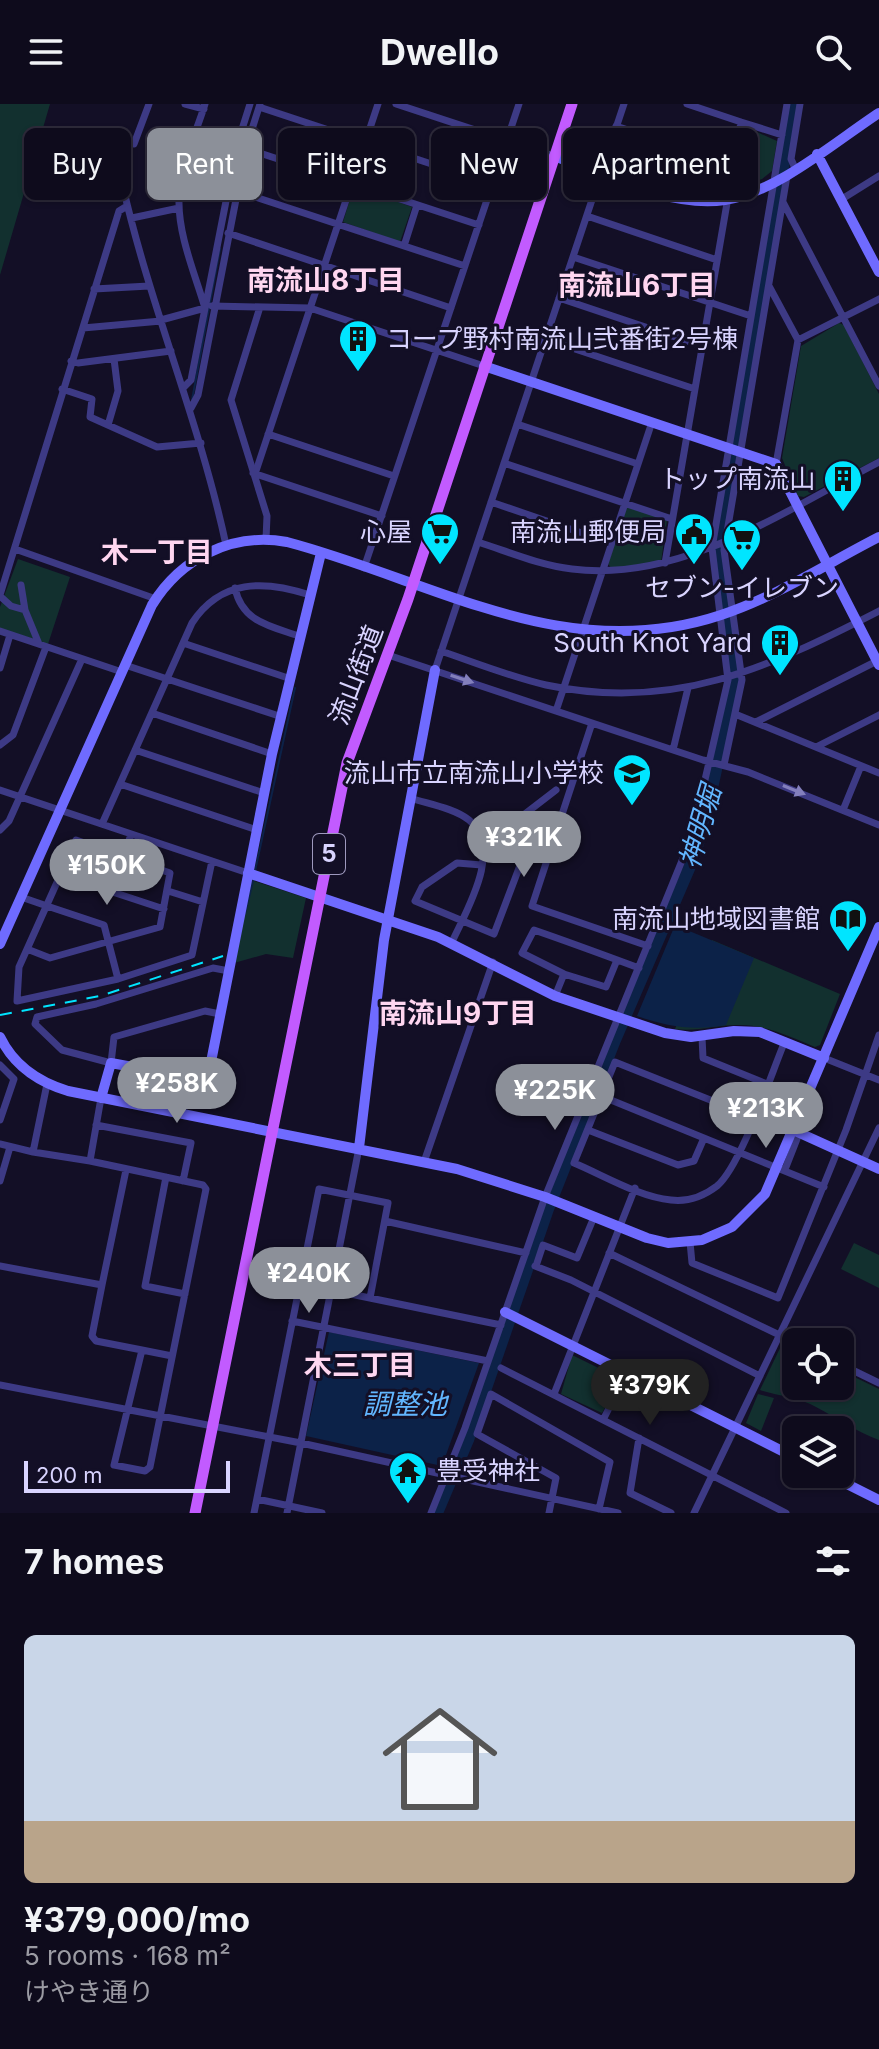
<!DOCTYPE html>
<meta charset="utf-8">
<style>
:root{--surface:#0e0b1c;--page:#171425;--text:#f1f3f6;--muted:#9b9ba3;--line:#2e2b3b;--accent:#8c9099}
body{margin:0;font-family:Inter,"Noto Sans JP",sans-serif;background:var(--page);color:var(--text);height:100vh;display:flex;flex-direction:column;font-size:30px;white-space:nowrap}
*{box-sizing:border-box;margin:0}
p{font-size:26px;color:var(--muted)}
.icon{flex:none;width:44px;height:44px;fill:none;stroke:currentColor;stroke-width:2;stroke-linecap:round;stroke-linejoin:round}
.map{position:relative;height:1409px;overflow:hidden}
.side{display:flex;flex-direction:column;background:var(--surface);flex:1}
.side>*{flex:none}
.hud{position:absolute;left:24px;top:24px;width:832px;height:72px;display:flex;gap:16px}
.tools{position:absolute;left:782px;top:1224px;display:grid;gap:16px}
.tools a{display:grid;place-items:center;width:72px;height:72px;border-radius:12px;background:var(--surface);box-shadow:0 2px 6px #0004,0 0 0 2px var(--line);font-size:40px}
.scale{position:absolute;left:24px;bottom:20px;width:206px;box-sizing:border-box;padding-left:8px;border:4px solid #d9d4ff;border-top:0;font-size:22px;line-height:28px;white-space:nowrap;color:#d9d4ff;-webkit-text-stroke:6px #130f26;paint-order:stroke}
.price{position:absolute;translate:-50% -68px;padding:0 18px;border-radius:28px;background:var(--accent);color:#fff;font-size:26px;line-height:52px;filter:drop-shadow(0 2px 4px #0008)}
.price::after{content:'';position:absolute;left:50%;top:48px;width:24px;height:18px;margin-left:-12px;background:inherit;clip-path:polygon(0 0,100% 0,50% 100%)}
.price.selected{background:#222;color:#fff}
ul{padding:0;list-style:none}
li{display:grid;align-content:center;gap:16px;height:424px;padding:0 24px}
li span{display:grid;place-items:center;height:248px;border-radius:12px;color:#555}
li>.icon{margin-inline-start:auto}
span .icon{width:144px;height:144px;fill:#fffc;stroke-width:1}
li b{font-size:34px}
h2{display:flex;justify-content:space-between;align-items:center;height:96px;padding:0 24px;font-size:34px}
.chip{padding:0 28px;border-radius:12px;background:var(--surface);box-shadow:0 2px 6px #0004,0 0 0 2px var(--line);font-size:28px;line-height:72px}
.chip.selected{background:var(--accent);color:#fff}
header{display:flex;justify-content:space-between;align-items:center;height:104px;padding:0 24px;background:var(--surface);font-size:36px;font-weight:700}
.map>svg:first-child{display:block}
.green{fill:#12302f}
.water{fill:#0c2248}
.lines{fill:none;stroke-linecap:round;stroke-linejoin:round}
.stream{stroke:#0c2248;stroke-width:2}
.river{stroke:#0c2248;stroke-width:12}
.street{stroke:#3d3a85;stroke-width:7}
.secondary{stroke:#6f6bff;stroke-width:10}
.primary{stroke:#c25bff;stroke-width:11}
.rail{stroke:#00e5ff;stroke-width:2;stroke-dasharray:12 10;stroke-linecap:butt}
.oneway{fill:#837fbc}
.labels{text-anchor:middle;stroke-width:6;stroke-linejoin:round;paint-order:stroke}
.shield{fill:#130f26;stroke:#9e99be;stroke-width:2}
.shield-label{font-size:24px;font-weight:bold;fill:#d9d4ff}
.poi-label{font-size:26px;fill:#d9d4ff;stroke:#130f26;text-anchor:end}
.street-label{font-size:26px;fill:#d9d4ff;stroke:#130f26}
.neighbourhood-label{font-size:28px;font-weight:bold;fill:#ffd6f0;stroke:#130f26}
.water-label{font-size:28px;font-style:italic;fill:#62b6ff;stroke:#130f26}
</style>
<header><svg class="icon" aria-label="menu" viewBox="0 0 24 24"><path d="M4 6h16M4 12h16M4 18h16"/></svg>Dwello<svg class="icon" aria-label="search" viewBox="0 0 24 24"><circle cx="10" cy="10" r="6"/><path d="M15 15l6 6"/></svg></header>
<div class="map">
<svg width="879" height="1409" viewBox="0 0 879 1409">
<rect width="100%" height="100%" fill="#130f26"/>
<path class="green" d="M0 0H50L0 171Z
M748 24 777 37 772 67 762 75 732 86 743 26Z
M354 82 412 103 400 138 343 118Z
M839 219 844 221 879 290V354L804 393 798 392 782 354 801 242Z
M627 403 667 416 661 458 612 465 608 460Z
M18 455 70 473 48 540 0 524V503Z
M254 777 306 794 293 854 266 850 234 859 250 779Z
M712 836 840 890 820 941 815 943C790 933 765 920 737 921 716 921 697 928 675 925Z
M854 1139 879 1151V1184L841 1165Z
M786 1240 796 1245V1282H840V1266L879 1285V1336C855 1327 839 1315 816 1303 799 1293 778 1292 760 1286L781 1242Z
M572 1251 621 1275 602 1309 561 1290Z
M758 1290 774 1294 761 1327 746 1319Z"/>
<path class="water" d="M675 821 754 854 726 921C693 927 669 923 637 912Z
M329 1228 479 1259 442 1362 306 1332Z"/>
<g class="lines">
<path class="stream" d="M192 296 220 145
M255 767 295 584
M245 810 253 777"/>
<path class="river" d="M437 1409 468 1336 548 1105 615 936 694 753 706 712 735 578 717 449 794 0"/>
<path class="street" d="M185 0 204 5
M396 0 554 52
M687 0 741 18
M259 3 492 80
M616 22 733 61
M196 28 479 121
M134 40 149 0
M795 64 791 55 800 0
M123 83C151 205 200 319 226 441
M237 87 465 162
M842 95 879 72
M783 98 879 282
M587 112 717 156
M132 114 179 104
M228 129 451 204
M404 142 417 101
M573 153 751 212
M769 182 798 236 776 360
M94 185 149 182
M559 194 702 242
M212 202 310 204 484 262
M260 203 231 296 267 412 266 435
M161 216 205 204C195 170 178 131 179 95 179 63 196 30 205 0
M83 224 161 217
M545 235 695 285
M798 236 879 195
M71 257 78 259 171 247
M184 283 191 276 237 41 250 0
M62 285 92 295 90 313 157 343 201 339
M191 304 198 291 246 44 260 0
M517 320 638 360
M108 321 118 287 114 255
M268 330 394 372
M504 359 672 415
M253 369 382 412
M255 370 378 0
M491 398 611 439
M478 438C509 448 539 461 572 465 681 479 786 406 879 358
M15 445 156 495
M665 459 741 18 782 31
M364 464 519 0
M21 481 25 506 39 540
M235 484C242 518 270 522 299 532
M0 491 119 107 127 102
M0 492 11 502 25 506
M0 527 122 568
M183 539 291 575
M441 547C476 559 511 573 546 581 674 608 768 564 879 507
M388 551 703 656 748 668 879 721
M125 561 282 613
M0 564 10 531
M435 566 624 0
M556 607 652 318
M152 609 272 650
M735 610 879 669
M756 618 879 556
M592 619 532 802 648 842
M0 641 13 631 46 543
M816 643 879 611
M135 646 264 689
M673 646 688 584
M724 661 742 576 724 446 787 72
M120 680 257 726
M0 686 248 769
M410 694C428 700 454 704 469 716 504 745 466 807 452 838
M843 706 861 662
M102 720 192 519C221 475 264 476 310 491
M0 726 9 717 82 555
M482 737 495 733 556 686
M124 752 131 730
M482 761 457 759 422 783 415 797 494 830 533 727 528 709
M61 771 164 805
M168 787 203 798
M21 793 47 802
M47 802 104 821 118 875 192 851 212 757
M27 845 50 854 160 823 170 769 76 736 19 863 17 897 118 875
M617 856 606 883 564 870 522 849 534 826C569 838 604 851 639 864
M555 892 564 870
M220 910 205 907 114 933 111 959 62 946 35 920 37 913 96 900 213 864 229 867
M702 933 703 954 767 980
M824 954 879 976
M0 961 14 975 0 1016
M47 980 33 1048 90 1057
M601 992 824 1083
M101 994 90 1057 203 1081 206 1085 150 1363 145 1367 114 1361 142 1246 172 1252
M753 1013 615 958 574 1059C603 1071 639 1093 671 1096 688 1098 704 1092 717 1082 741 1062 771 970 785 937
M96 1021 191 1039 183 1077
M588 1026 678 1061 694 1057 704 1034
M0 1040 33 1048
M424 1058 493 858
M786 1063 797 1035
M166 1073 145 1182 185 1190
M0 1077 10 1043
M385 1117 526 1149
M690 1138 692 1159 778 1194 846 1026 879 931
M609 1149 796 1239
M537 1159 543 1141 577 1154 594 1113
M0 1162 102 1181 126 1066
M535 1162 571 1176 760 1272
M102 1181 92 1232 96 1237 142 1246
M331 1186 359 1044
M292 1217 488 1257
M840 1260 879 1279
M501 1264 786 1409
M0 1281 301 1339 618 1409
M554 1290 635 1084
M603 1316 627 1269
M639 1334 630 1389 671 1409
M257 1395 322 1409
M254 1409 319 1085 388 1099 370 1194
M287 1409 331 1186 501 1221
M431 1409 465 1324 545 1093 692 732 728 576 712 444 787 0
M549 1409 556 1374 477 1330 491 1290 610 1358 599 1405
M694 1409 879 1024"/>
<path class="secondary" d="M817 50 879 168
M554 52C606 71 669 104 725 96 776 89 836 37 879 9
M484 262 776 360 879 561
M248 769 438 833 555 892 665 929 691 933 734 927 760 928 824 954
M0 840 152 501C181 454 232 428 287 438 435 477 564 563 721 511 776 493 828 459 879 433
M0 933C14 962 38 978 68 987L457 1065 545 1093 647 1134 668 1139 702 1136 732 1123 765 1090 879 823
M101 994 111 959 203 976 208 973 272 650 321 449
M793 1026 879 1065
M359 1044 384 836 435 566
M505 1208 796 1354
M827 1370 879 1396"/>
<path class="primary" d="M195 1409 347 659 408 495 572 0"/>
<path class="rail" d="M0 911 100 892 223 852"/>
</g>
<defs><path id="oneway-solid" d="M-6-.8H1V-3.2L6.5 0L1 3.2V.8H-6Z" transform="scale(2)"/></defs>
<g class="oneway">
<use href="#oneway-solid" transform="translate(462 575) rotate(18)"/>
<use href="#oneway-solid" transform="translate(794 686) rotate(22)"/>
</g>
<defs>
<symbol id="building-pin" viewBox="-11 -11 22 30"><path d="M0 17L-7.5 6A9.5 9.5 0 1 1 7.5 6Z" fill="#00e5ff" stroke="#130f26"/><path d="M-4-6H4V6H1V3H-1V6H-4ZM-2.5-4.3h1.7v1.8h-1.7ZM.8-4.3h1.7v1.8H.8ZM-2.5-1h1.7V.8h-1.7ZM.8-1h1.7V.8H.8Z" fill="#111"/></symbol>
<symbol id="supermarket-pin" viewBox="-11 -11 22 30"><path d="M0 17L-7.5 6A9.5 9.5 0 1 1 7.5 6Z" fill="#00e5ff" stroke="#130f26"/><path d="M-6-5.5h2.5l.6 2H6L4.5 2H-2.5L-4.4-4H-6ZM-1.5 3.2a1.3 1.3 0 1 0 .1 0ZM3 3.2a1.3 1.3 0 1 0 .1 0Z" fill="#111"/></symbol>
<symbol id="civic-pin" viewBox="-11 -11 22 30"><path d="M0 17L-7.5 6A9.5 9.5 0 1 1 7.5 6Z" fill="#00e5ff" stroke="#130f26"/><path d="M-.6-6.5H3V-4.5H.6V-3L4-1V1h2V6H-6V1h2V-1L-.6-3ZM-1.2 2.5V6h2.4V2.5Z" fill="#111"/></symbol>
<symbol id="school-pin" viewBox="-11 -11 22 30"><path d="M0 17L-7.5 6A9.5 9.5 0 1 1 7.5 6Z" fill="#00e5ff" stroke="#130f26"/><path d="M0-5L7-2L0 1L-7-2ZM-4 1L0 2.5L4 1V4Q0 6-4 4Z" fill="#111"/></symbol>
<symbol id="library-pin" viewBox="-11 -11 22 30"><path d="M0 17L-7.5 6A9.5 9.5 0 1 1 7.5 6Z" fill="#00e5ff" stroke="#130f26"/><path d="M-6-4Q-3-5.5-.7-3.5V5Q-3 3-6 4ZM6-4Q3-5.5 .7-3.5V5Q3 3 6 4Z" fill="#111"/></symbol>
<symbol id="temple-pin" viewBox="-11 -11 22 30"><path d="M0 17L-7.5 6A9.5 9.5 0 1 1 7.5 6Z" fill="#00e5ff" stroke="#130f26"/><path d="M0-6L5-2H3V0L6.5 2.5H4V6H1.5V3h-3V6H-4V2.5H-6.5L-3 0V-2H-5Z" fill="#111"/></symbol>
</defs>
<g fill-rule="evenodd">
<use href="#building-pin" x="336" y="213" width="44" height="60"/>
<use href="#building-pin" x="821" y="353" width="44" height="60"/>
<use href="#supermarket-pin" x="418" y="406" width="44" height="60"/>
<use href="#civic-pin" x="672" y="406" width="44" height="60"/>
<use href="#supermarket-pin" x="720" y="412" width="44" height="60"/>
<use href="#building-pin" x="758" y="517" width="44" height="60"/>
<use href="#school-pin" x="610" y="647" width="44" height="60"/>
<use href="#library-pin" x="826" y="793" width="44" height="60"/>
<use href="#temple-pin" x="386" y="1345" width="44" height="60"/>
</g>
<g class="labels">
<rect class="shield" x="313" y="730" width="32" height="40" rx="6"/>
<g class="shield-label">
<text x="329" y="758">5</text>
</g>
<g class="poi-label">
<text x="386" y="244" text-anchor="start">コープ野村南流山弐番街2号棟</text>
<text x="815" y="384">トップ南流山</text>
<text x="412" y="437">心屋</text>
<text x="666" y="437">南流山郵便局</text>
<text x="742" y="493" text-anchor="middle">セブン-イレブン</text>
<text x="752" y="548">South Knot Yard</text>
<text x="604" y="678">流山市立南流山小学校</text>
<text x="820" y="824">南流山地域図書館</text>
<text x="436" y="1376" text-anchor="start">豊受神社</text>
</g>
<g class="street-label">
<text transform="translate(356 571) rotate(-69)" y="9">流山街道</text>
</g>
<g class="neighbourhood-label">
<text x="326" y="186">南流山8丁目</text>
<text x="637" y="191">南流山6丁目</text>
<text x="157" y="458">木一丁目</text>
<text x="458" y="919">南流山9丁目</text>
<text x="360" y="1271">木三丁目</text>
</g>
<g class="water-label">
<text transform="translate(700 723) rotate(-74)" y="10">神明堀</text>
<text x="405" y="1310">調整池</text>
</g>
</g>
</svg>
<div class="tools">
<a><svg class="icon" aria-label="locate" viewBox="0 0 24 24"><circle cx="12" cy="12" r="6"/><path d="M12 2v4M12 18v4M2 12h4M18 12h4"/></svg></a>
<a><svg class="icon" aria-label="layers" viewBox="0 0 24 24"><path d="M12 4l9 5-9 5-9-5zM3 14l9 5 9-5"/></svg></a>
</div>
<div class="scale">200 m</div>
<b class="price" style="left:524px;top:775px">¥321K</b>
<b class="price" style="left:107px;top:803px">¥150K</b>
<b class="price" style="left:177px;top:1021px">¥258K</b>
<b class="price" style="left:555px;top:1028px">¥225K</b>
<b class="price" style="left:766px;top:1046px">¥213K</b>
<b class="price" style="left:309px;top:1211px">¥240K</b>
<b class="price selected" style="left:650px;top:1323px">¥379K</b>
<div class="hud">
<a class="chip">Buy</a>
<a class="chip selected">Rent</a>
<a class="chip">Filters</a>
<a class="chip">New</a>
<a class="chip">Apartment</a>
</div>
</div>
<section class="side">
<h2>7 homes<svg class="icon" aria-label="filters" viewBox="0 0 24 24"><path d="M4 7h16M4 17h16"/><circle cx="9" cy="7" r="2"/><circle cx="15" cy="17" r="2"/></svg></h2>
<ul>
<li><span style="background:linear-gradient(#c9d6e8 75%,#b9a48a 0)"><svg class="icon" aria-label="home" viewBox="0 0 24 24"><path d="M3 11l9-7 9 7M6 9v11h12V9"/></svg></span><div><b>¥379,000/mo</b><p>5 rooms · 168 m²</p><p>けやき通り</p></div></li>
</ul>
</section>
